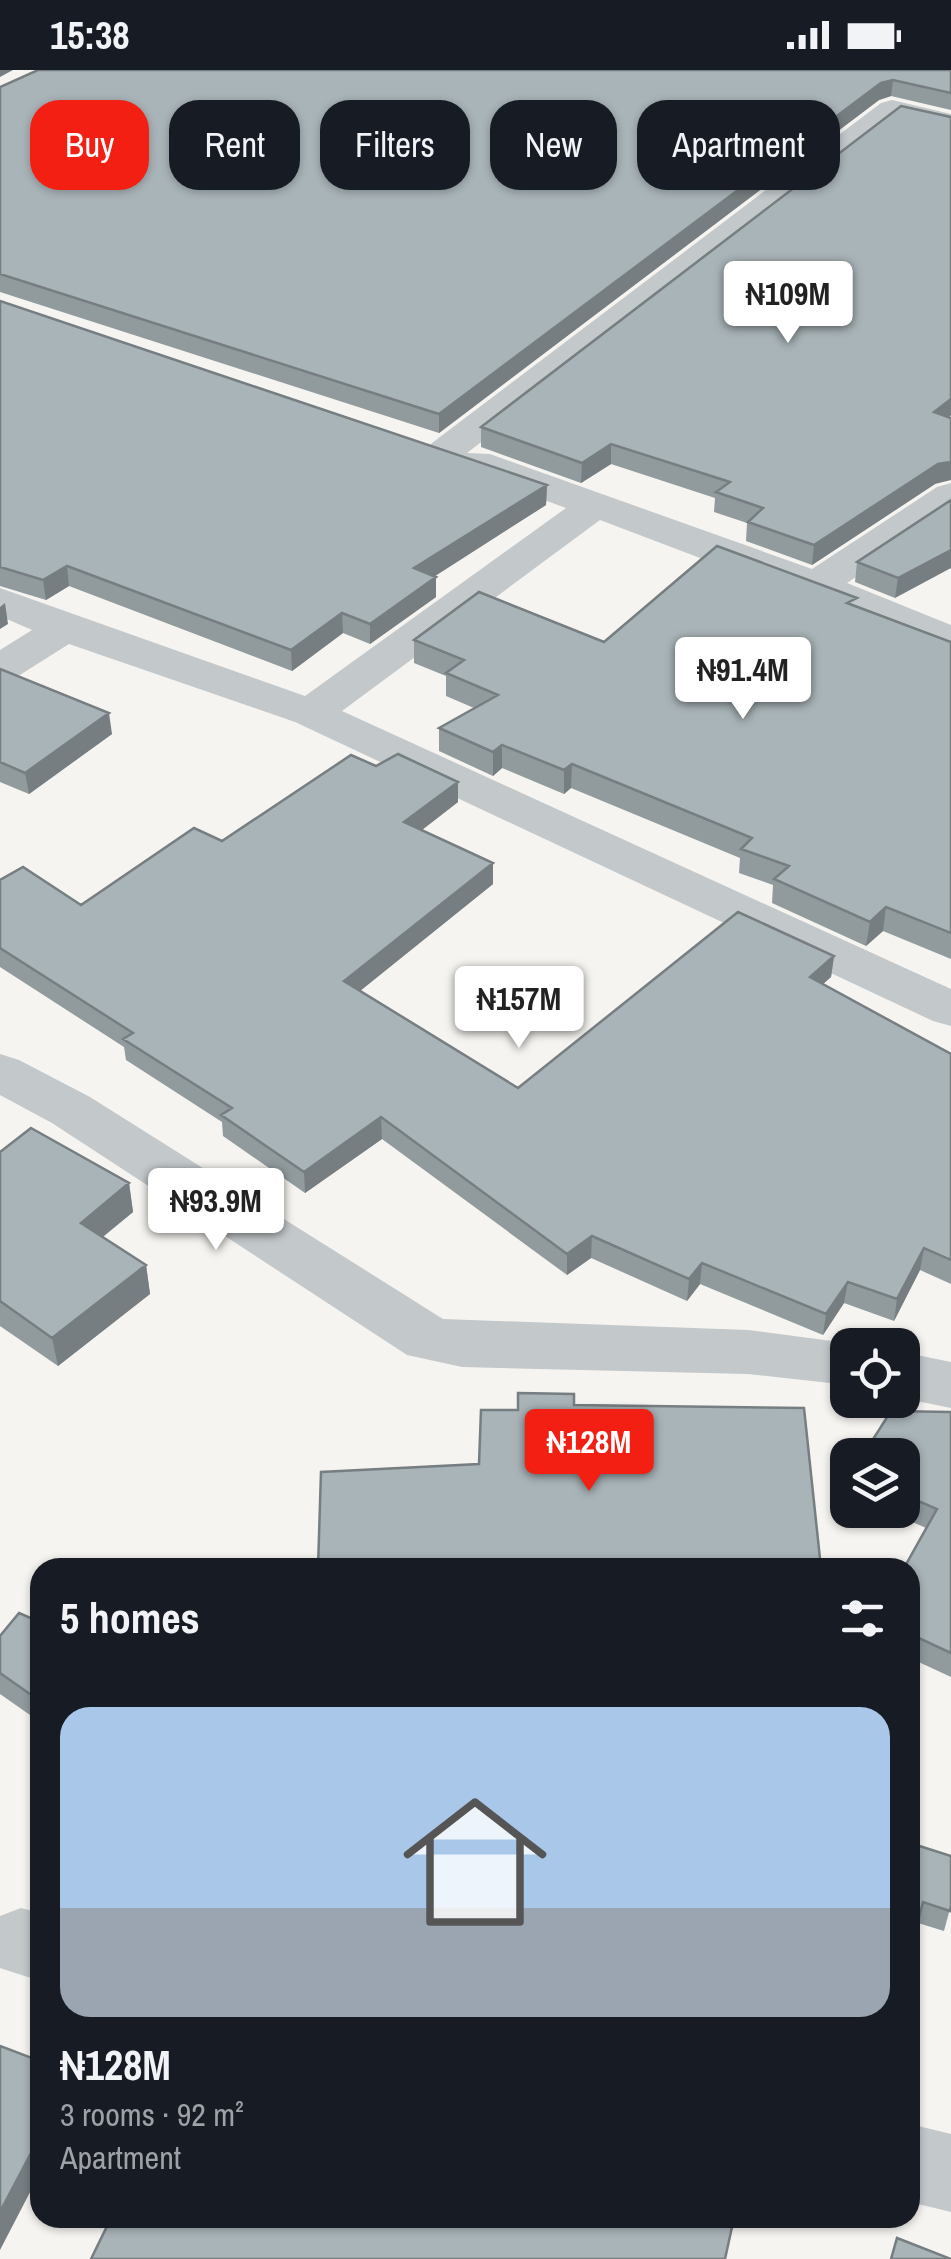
<!DOCTYPE html>
<meta charset="utf-8">
<style>
:root{--surface:#171b24;--page:#242831;--text:#f1f3f6;--muted:#9ea1a6;--accent:#f21f12}
body{margin:0;font-family:"Archivo Narrow",sans-serif;background:var(--page);color:var(--text);height:100vh;display:flex;flex-direction:column;font-size:38px;white-space:nowrap}
*{box-sizing:border-box;margin:0}
p{font-size:32px;color:var(--muted)}
.icon{flex:none;width:55px;height:55px;fill:none;stroke:currentColor;stroke-width:2;stroke-linecap:round;stroke-linejoin:round}
.map{position:relative;flex:1;overflow:hidden}
.side{position:absolute;left:30px;top:1488px;width:890px;height:670px;display:flex;flex-direction:column;background:var(--surface);border-radius:30px;box-shadow:0 2px 8px #0004}
.side>*{flex:none}
.hud{position:absolute;left:30px;top:30px;width:892px;height:90px;display:flex;gap:20px}
.buttons{position:absolute;left:830px;top:1258px;display:grid;gap:20px}
.buttons a{display:grid;place-items:center;width:90px;height:90px;border-radius:20px;background:var(--surface);box-shadow:0 2px 8px #0004;font-size:50px}
.price{position:absolute;translate:-50% -85px;padding:0 22px;border-radius:10px;background:#fff;color:#222;font-size:32px;line-height:65px;filter:drop-shadow(0 2px 5px #0008)}
.price::after{content:'';position:absolute;left:50%;top:60px;width:30px;height:22px;margin-left:-15px;background:inherit;clip-path:polygon(0 0,100% 0,50% 100%)}
.price.active{background:var(--accent);color:#fff}
ul{padding:0;list-style:none}
li{display:grid;align-content:center;gap:20px;height:530px;padding:0 30px}
li span{display:grid;place-items:center;height:310px;border-radius:30px;color:#555}
li>.icon{margin-inline-start:auto}
span .icon{width:180px;height:180px;fill:#fffc;stroke-width:1}
li b{font-size:42px}
h2{display:flex;justify-content:space-between;align-items:center;height:120px;padding:0 30px;font-size:42px}
.pill{padding:0 35px;border-radius:30px;background:var(--surface);box-shadow:0 2px 8px #0004;font-size:35px;line-height:90px}
.pill.active{background:var(--accent);color:#fff}
.status{display:flex;justify-content:space-between;align-items:center;height:70px;padding:0 50px;background:var(--surface);direction:ltr}
.status svg{height:28px;fill:currentColor}
.map>svg:first-child{display:block}
.lines{fill:none;stroke-linecap:round;stroke-linejoin:round}
.minor{fill:#c3c8ca;fill-rule:evenodd}
.wall{fill:#919b9e}
.shaded-wall{fill:#767e81}
.building{fill:#a9b4b8;stroke:#767e81;stroke-width:2.5}
</style>
<div class="status"><b>15:38</b><svg viewBox="0 0 49 12"><path d="M0 12V9h3v3zM5 12V6h3v6zM10 12V3h3v9zM15 12V0h3v12zM26 1h20v11H26zM47 4h2v5h-2z"/></svg></div>
<div class="map">
<svg width="951" height="2189" viewBox="0 0 951 2189">
<rect width="100%" height="100%" fill="#f5f4f0"/>
<g class="lines">
<path class="minor" d="M892 30 951 44V62L898 49 467 383 490 384 812 499 937 417 951 413V443L847 513 951 555V583L600 450 342 641 951 919V956L933 951 295 652 69 574 15 608 0 612V580L32 560 0 546V518L305 626 566 438 462 400 457 392 459 389 445 392 432 389 426 381 432 373 881 33Z
M0 984 19 990 90 1027 443 1249 748 1260 862 1275H848V1315L748 1304 462 1297 407 1285 52 1053 0 1025Z
M902 1282 951 1292V1338L902 1328Z
M21 1838 40 1843V1911L0 1898V1846Z
M910 2054 951 2064V2142L910 2132Z"/>
</g>
<path class="wall" d="M951 0V40L891 26 879 30 439 363 0 222V17Z
M951 47V345L949 347 935 414 812 495 746 471 747 453 714 442 715 428 611 394 581 413 481 377V357Z
M0 231 547 415 546 435 434 506 436 507V527L370 574 343 563 292 601 69 516 46 530 0 516Z
M951 430 895 528 855 512 857 492Z
M856 536 951 572V889L883 861 866 876 772 833 773 815 739 803 740 788 571 718 564 724 502 698 493 706 439 681V658L474 638 446 626V606L414 593V570L604 572Z
M0 599 112 664 29 724 0 712Z
M376 696 458 712V732L422 760 493 793V814L360 921 518 1018 834 886 831 907 823 914 951 984V1214L920 1200 894 1251 844 1233 823 1265 700 1214 687 1231 591 1188 567 1205 382 1069 305 1123 223 1066 222 1052 126 990 124 977 0 897V810L81 835 222 771Z
M0 1082 129 1113 133 1142 103 1167 146 1195 150 1224 58 1296 0 1256Z
M951 1342V1607L910 1588V1498L926 1458 885 1440H902V1385Z
M40 1552V1652L0 1624V1566Z
M910 1773 951 1835 944 1861 918 1853Z"/>
<path class="shaded-wall" d="M0 0H13L0 7Z
M893 10 891 26 879 30 439 363V344L881 13Z
M951 329V345L932 361 934 342Z
M611 374V394L581 413 582 393Z
M951 392V410L935 414 812 495 814 475 938 394Z
M547 415 546 435 415 519 414 498Z
M951 480V498L895 528 898 508Z
M67 496 69 516 46 530 43 510Z
M436 507V527L370 574V554Z
M5 533 8 554 0 559V537Z
M342 543 343 563 292 601 291 580Z
M109 643 112 664 29 724 25 703Z
M502 675V698L493 706V682Z
M572 694 571 718 564 724V700Z
M458 712V732L405 773 404 752Z
M493 793V814L345 933 344 911Z
M886 837 883 861 866 876 870 852Z
M834 886 831 907 807 928 810 907Z
M381 1047 382 1069 305 1123 304 1102Z
M129 1113 133 1142 85 1181 81 1153Z
M592 1166 591 1188 567 1205V1184Z
M924 1178 920 1200 894 1251 897 1229Z
M702 1193 700 1214 687 1231 689 1209Z
M146 1195 150 1224 58 1296 52 1268Z
M848 1212 844 1233 823 1265 826 1244Z
M40 2066V2103L0 2180V2142Z"/>
<path class="building" d="M38 0H951V23L893 10 881 13 439 344 0 204V17Z
M901 36 951 47V329L934 342 951 348V392L938 394 814 475 748 452 763 438 716 422 730 412 611 374 582 393 481 357Z
M0 231 547 415 414 498 436 507 370 554 342 543 291 580 67 496 43 510 0 497Z
M951 430V480L898 508 857 492Z
M717 476 857 528 847 533 951 572V863L886 837 870 852 774 809 789 796 741 779 752 768 572 694 564 700 502 675 493 682 439 658 498 625 446 603 464 590 414 570 479 522 604 572Z
M0 599 109 643 25 703 0 692Z
M398 684 458 712 404 752 493 793 344 911 518 1018 738 842 834 886 810 907 951 984V1190L924 1178 897 1229 848 1212 826 1244 702 1193 689 1209 592 1166 567 1184 381 1047 304 1102 221 1045 232 1038 123 969 133 963 0 878V810L23 797 81 835 194 758 222 771 351 685 376 696Z
M31 1058 129 1113 81 1153 146 1195 52 1268 0 1231V1082Z
M518 1323 574 1324V1335L804 1338 821 1498H318L321 1402 479 1394 481 1340H518Z
M891 1341 951 1342V1583L910 1564V1498H904L937 1439 902 1424V1385H863Z
M19 1543 40 1552V1631L0 1603V1566Z
M910 1773 951 1786V1835L950 1841 923 1832 910 1883Z
M0 1976 40 1991V2066L0 2142Z
M111 2148H734L725 2189H91Z
M897 2168 951 2189H891Z"/>
</svg>
<div class="buttons">
<a><svg class="icon" aria-label="locate" viewBox="0 0 24 24"><circle cx="12" cy="12" r="6"/><path d="M12 2v4M12 18v4M2 12h4M18 12h4"/></svg></a>
<a><svg class="icon" aria-label="layers" viewBox="0 0 24 24"><path d="M12 4l9 5-9 5-9-5zM3 14l9 5 9-5"/></svg></a>
</div>
<b class="price" style="left:788px;top:276px">₦109M</b>
<b class="price" style="left:743px;top:652px">₦91.4M</b>
<b class="price" style="left:519px;top:981px">₦157M</b>
<b class="price" style="left:216px;top:1183px">₦93.9M</b>
<b class="price active" style="left:589px;top:1424px">₦128M</b>
<div class="hud">
<a class="pill active">Buy</a>
<a class="pill">Rent</a>
<a class="pill">Filters</a>
<a class="pill">New</a>
<a class="pill">Apartment</a>
</div>
<section class="side">
<h2>5 homes<svg class="icon" aria-label="filters" viewBox="0 0 24 24"><path d="M4 7h16M4 17h16"/><circle cx="9" cy="7" r="2"/><circle cx="15" cy="17" r="2"/></svg></h2>
<ul>
<li><span style="background:linear-gradient(#a9c7e8 65%,#9aa5b1 0)"><svg class="icon" aria-label="home" viewBox="0 0 24 24"><path d="M3 11l9-7 9 7M6 9v11h12V9"/></svg></span><div><b>₦128M</b><p>3 rooms · 92 m²</p><p>Apartment</p></div></li>
</ul>
</section>
</div>
